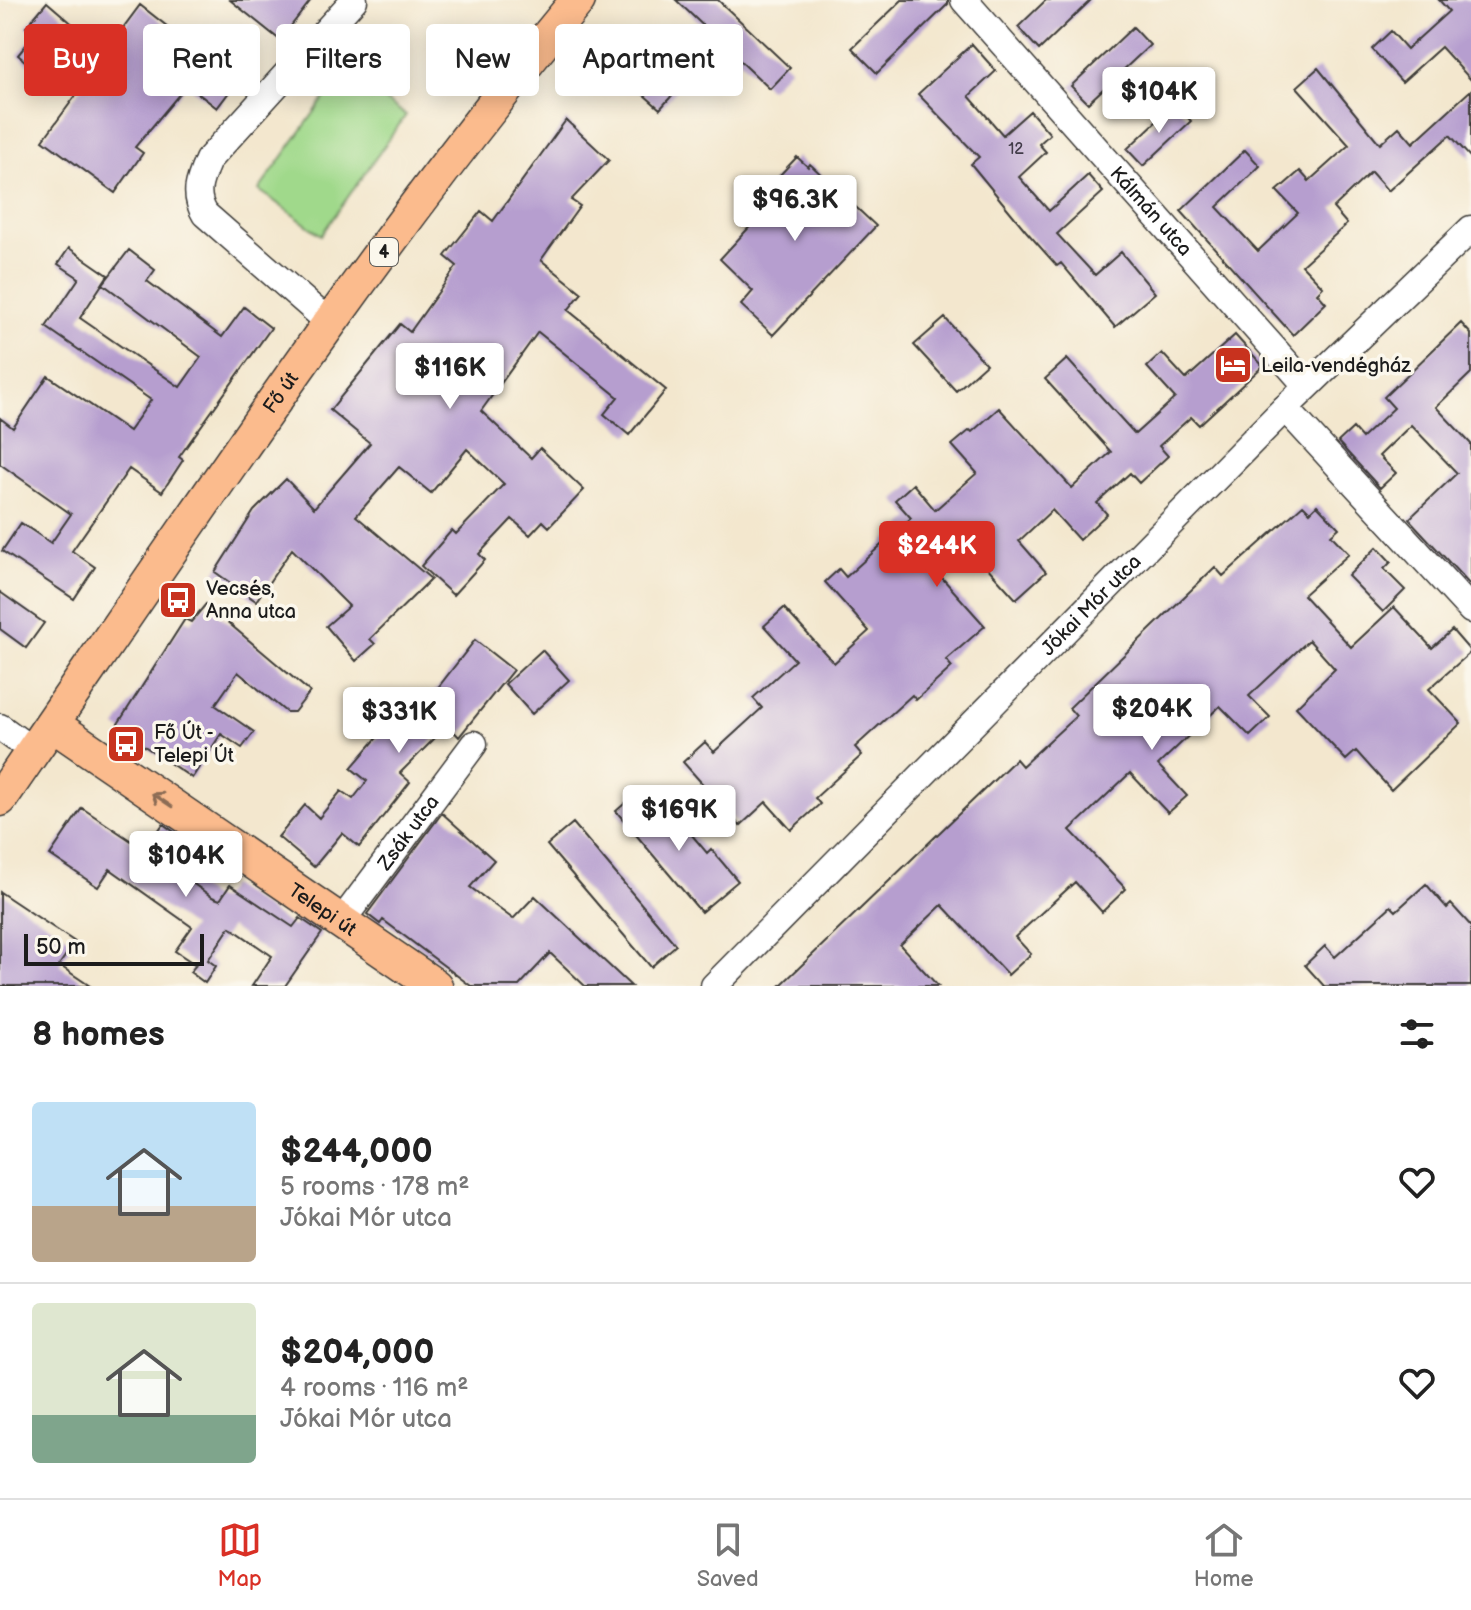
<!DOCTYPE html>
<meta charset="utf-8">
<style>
:root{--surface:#fff;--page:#f2f2f2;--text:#222;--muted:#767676;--line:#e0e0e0;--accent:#d93025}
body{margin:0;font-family:"Balsamiq Sans",sans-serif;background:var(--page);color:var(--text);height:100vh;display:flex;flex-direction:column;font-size:30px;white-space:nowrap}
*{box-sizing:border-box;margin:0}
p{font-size:26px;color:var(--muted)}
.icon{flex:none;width:44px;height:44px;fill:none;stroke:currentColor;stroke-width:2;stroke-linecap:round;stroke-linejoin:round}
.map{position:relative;height:986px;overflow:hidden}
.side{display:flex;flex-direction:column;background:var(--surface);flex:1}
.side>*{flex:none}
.banner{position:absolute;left:24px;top:24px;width:800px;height:72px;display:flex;gap:16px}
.scale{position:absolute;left:24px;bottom:20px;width:180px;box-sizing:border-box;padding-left:8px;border:4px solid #1c1c1c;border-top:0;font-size:22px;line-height:28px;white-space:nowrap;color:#1c1c1c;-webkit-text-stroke:6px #fbf7ec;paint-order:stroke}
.price{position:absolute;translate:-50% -68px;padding:0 18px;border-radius:8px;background:#fff;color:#222;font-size:26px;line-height:52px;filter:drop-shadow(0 2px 4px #0008)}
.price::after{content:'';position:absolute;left:50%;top:48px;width:24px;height:18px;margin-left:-12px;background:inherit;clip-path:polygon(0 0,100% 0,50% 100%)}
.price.selected{background:var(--accent);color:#fff}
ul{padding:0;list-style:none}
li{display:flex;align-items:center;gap:24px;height:200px;padding:0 32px}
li+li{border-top:2px solid var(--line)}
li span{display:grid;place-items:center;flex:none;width:224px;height:160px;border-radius:8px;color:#555}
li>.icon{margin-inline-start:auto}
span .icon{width:96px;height:96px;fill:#fffc;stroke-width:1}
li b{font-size:34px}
h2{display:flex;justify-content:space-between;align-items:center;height:96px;padding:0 32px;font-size:34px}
.tag{padding:0 28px;border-radius:8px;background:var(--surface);box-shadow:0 4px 20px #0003;font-size:28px;line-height:72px}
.tag.selected{background:var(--accent);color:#fff}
.menu{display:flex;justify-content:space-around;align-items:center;height:112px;border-top:2px solid var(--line);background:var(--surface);font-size:22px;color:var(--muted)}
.menu a{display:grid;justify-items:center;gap:4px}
.menu .selected{color:var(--accent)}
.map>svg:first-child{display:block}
.green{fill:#a0d98b;stroke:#5e7a54;stroke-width:2}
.building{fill:#b69ecf}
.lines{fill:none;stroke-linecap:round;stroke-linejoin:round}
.minor-casing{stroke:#3c3a37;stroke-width:29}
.major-casing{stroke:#3c3a37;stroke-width:37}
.minor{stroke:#fff;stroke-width:26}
.major{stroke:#fbbb8d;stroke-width:34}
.oneway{stroke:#8c6c54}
.labels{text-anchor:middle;stroke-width:7;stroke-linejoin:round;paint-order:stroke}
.number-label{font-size:16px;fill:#423c49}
.shield{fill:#fbf7ec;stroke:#5f5e5a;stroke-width:2}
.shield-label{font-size:18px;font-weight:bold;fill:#1c1c1c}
.street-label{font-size:20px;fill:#1c1c1c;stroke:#fbf7ec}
.poi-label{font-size:20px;fill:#1c1c1c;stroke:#fbf7ec;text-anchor:start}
</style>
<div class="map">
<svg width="1471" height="986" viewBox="0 0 1471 986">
<rect width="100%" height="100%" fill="#fbf7ec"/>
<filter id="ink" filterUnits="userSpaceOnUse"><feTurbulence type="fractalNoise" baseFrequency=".0125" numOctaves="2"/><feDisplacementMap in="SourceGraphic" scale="16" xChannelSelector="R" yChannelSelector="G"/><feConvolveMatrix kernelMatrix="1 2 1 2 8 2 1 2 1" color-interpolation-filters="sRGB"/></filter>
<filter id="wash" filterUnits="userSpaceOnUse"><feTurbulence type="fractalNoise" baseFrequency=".006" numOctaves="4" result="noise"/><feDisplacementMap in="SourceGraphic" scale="32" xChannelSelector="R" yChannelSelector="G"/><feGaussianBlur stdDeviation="1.8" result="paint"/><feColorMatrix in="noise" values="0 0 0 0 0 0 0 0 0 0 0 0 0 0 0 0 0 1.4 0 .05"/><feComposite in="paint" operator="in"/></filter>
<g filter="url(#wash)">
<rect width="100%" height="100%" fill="#f3e7ce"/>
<path class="green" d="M344 71 406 115 321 235 259 190Z"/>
<g id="blocks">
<path class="building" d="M230 0H311L280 40Z
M676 0H718L790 68 770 89Z
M902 0H948V4L877 73 852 48Z
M1046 0H1091L1039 50 1018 27Z
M1439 0H1471V80L1441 47 1402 82 1372 49 1391 31 1407 49 1449 11Z
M47 2 105 52 140 5 205 56 209 50 242 75 217 108 187 85 135 147 143 153 115 193 43 140 85 83 51 54 36 71 18 55 35 34 26 27Z
M1133 27 1150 45 1088 103 1071 86Z
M972 44 996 71 969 96 1003 135 1030 111 1050 134 1039 144 1046 152 1019 177 1049 211 1088 175 1103 192 1057 234 1095 275 1121 252 1155 293 1115 327 1061 263 1057 266 1026 231 971 164 979 157 918 94Z
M627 48 676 91 660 109 611 66Z
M1318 68 1380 144 1399 127 1413 143 1471 90V158L1450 135 1388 191 1371 172 1333 208 1347 224 1302 265 1323 287 1317 293 1326 303 1293 335 1181 211 1245 150 1260 166 1217 207 1258 251 1298 213 1277 191 1300 171 1309 181 1349 145 1297 87Z
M1175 104 1191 121 1143 166 1127 149Z
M566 120 609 160 571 200 580 206 541 260 582 293 568 310 666 390 629 435 604 414 618 397 538 332 481 411 531 458 540 448 584 490 549 527 543 521 530 535 512 519 479 554 485 560 453 595 421 566 452 530 456 534 504 484 467 449 431 493 399 467 356 516 431 579 370 639 375 644 356 661 326 626 349 606 292 549 256 601 215 572 254 511 286 479 314 508 370 443 330 410 400 324 410 332 457 266 445 256 481 211 493 221Z
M797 157 808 167 810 164 876 226 773 335 741 305 753 291 720 259 768 207 758 198Z
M69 248 108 275 80 318 180 387 201 357 103 284 129 250 155 270 147 281 222 337 244 307 271 328 179 457 183 460 162 492 129 469 72 551 95 567 74 599 2 551 21 523 51 543 71 514 0 464V418L13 428 48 376 129 431 151 400 46 327 79 278 58 264Z
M945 318 986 364 956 391 914 345Z
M1461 323 1471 334V373L1436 407 1471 444V586L1409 519 1457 473 1411 425 1379 456 1396 473 1380 488 1338 442 1353 428 1362 438 1394 408 1384 397Z
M1235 335 1263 366 1199 425 1191 417 1159 446 1168 456 1139 483 1130 473 1097 503 1107 514 1079 540 1052 510 1019 541 1046 572 1016 599 965 543 935 570 985 626 946 660 952 667 916 700 912 695 855 747 862 755 815 798 820 804 791 830 766 802 740 826 683 762 705 742 714 752 762 708 753 698 795 660 764 626 784 608 834 663 869 631 825 582 839 569 846 577 911 518 895 500 913 484 935 510 977 473 952 445 970 430 972 432 999 408 1072 488 1111 452 1045 379 1067 359 1135 434 1175 398 1147 367 1162 353 1186 379Z
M1303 505 1310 512 1317 505 1339 528 1331 535 1349 554 1303 595 1351 647 1394 607 1432 648 1452 630 1471 652 1429 689 1461 723 1391 790 1356 751 1346 760 1296 707 1335 669 1309 640 1249 696 1270 717 1250 736 1220 706 1158 765 1187 796 1168 813 1130 773 1070 830 1126 889 1102 912 1075 882 1015 937 1031 954 1008 975 942 905 900 945 938 986H780L1016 759 1022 766 1076 716 1069 708 1215 567 1223 576Z
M1377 547 1391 562 1384 569 1405 590 1383 612 1348 576Z
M0 592 44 623 26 648 0 629Z
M206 604 310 692 294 712H286L238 672 215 705 254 732 242 748 221 734 192 778 116 727 185 619 191 622Z
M475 640 513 670 459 737 448 725 400 773 410 782 359 847 342 833 314 867 278 837 305 805 319 818 341 791 353 799 367 781 351 768 381 733 374 727 404 697 419 712Z
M542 650 569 680 532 714 505 684Z
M638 792 660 818 670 809 707 853 711 849 738 881 701 912 616 811Z
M82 808 145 850 163 824 181 837 163 862 212 897 220 900 230 885 293 927 300 918 322 933 285 986H252L272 956 230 927 208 960 216 966 205 983 190 972 196 965 175 951 192 927 110 869 98 887 50 855Z
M442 813 494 860 470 887 513 919 535 896 631 986H585L550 953 519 986H471L383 920 380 924 367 914Z
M573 823 676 945 651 967 547 845Z
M1426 884 1447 908 1451 904 1471 926V986H1324L1305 965 1325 946 1335 957 1391 906 1396 911Z
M0 892 75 942 59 965 90 986H0Z"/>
</g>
</g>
<g filter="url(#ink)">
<use href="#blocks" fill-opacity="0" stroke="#3c3a37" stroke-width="2"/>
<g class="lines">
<defs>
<g id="minor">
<path id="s1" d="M964 0 1307 386"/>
<path d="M332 325 205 214C193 194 199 181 208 160L354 0"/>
<path d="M1285 408 1471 610"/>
<path d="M0 727 33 751"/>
<path id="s2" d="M341 922 474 744"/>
<path id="s3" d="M714 986 1285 408 1471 229"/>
</g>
<g id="major">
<path id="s4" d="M52 724 435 986"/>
<path id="s5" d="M0 799C186 529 368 252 578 0"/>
</g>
</defs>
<use href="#minor" class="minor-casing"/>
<use href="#major" class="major-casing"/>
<use href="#minor" class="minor"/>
<use href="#major" class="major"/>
</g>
<defs><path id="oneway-shaft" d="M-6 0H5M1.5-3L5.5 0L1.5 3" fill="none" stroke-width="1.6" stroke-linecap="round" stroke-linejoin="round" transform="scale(2)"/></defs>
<use class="oneway" href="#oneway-shaft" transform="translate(162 800) rotate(-146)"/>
</g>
<defs>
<symbol id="hotel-square" viewBox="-11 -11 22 22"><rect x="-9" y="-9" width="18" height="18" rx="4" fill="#c8321e" stroke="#fbf7ec"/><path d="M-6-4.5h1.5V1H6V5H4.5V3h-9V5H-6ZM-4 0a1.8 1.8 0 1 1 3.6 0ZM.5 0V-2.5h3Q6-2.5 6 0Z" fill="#fff"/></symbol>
<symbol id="bus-square" viewBox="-11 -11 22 22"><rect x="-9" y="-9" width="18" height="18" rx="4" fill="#c8321e" stroke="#fbf7ec"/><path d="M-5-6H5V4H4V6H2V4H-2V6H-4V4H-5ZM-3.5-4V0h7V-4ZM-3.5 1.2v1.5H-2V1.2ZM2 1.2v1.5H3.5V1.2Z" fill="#fff"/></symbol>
</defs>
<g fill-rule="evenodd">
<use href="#hotel-square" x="1211" y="343" width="44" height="44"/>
<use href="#bus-square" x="156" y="578" width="44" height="44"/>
<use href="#bus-square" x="104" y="722" width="44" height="44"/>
</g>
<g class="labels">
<g class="number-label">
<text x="1016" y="154">12</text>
</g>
<rect class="shield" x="370" y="238" width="28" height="28" rx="6"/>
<g class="shield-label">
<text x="384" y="258">4</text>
</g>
<g class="street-label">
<text dy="7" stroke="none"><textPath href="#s1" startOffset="282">Kálmán utca</textPath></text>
<text dy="7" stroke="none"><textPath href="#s5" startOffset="494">Fő út</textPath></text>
<text dy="7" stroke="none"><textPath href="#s3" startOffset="536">Jókai Mór utca</textPath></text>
<text dy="7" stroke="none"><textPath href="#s2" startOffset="112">Zsák utca</textPath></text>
<text dy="7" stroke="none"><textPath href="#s4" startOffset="328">Telepi út</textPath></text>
</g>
<g class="poi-label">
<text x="1261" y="372">Leila-vendégház</text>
<text x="206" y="595">Vecsés,<tspan x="206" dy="23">Anna utca</tspan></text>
<text x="154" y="739">Fő Út -<tspan x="154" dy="23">Telepi Út</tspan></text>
</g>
</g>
</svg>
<div class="scale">50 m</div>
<b class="price" style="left:1159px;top:135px">$104K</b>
<b class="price" style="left:795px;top:243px">$96.3K</b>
<b class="price" style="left:450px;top:411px">$116K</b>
<b class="price selected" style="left:937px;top:589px">$244K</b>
<b class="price" style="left:1152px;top:752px">$204K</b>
<b class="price" style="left:399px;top:755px">$331K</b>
<b class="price" style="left:679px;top:853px">$169K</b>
<b class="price" style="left:186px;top:899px">$104K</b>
<div class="banner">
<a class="tag selected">Buy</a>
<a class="tag">Rent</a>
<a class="tag">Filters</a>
<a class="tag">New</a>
<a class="tag">Apartment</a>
</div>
</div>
<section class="side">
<h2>8 homes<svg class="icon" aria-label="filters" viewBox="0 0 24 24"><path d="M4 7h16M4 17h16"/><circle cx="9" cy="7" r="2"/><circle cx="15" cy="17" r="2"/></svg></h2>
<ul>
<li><span style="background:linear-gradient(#bfe0f5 65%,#b9a48a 0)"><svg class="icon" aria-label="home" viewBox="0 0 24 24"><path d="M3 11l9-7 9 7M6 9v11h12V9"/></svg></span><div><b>$244,000</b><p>5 rooms · 178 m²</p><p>Jókai Mór utca</p></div><svg class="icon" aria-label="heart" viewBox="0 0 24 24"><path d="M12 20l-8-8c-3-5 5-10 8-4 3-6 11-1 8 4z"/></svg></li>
<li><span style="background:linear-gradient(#dfe7d0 70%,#7fa58c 0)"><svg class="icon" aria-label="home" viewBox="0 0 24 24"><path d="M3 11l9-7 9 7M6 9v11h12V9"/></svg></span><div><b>$204,000</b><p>4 rooms · 116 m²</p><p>Jókai Mór utca</p></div><svg class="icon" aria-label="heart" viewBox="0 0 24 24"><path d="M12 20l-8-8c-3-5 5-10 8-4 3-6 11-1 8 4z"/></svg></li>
</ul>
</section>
<nav class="menu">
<a class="selected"><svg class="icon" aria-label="map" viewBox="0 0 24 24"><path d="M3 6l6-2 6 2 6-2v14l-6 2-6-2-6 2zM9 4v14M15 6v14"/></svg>Map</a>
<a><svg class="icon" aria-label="saved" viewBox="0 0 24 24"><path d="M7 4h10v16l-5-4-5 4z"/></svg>Saved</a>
<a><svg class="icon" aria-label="home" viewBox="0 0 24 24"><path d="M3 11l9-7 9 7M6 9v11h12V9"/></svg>Home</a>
</nav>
